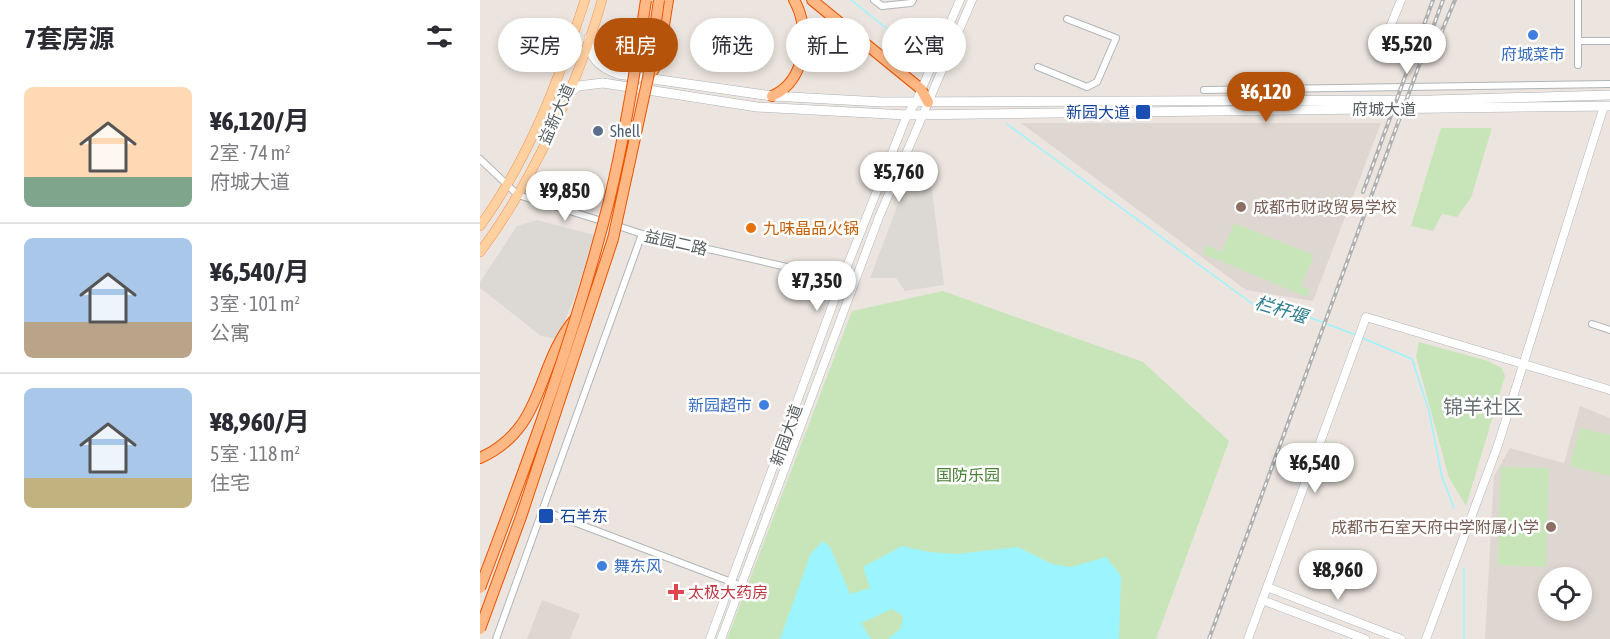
<!DOCTYPE html>
<html lang="zh">
<meta charset="utf-8">
<style>
:root{--surface:#fff;--page:#f7f7f7;--text:#2b2b33;--muted:#7c7c81;--line:#e1e1e2;--accent:#b45309}
body{margin:0;font-family:"Asap Condensed","Noto Sans SC",sans-serif;background:var(--page);color:var(--text);height:100vh;display:flex;flex-direction:column;font-size:22px;white-space:nowrap}
*{box-sizing:border-box;margin:0}
p{font-size:20px;color:var(--muted)}
.icon{flex:none;width:33px;height:33px;fill:none;stroke:currentColor;stroke-width:2;stroke-linecap:round;stroke-linejoin:round}
.map{position:relative;flex:1;overflow:hidden}
.side{display:flex;flex-direction:column;background:var(--surface);width:480px}
.side>*{flex:none}
.guide{position:absolute;left:18px;top:18px;width:570px;height:54px;display:flex;gap:12px}
.controls{position:absolute;left:1058px;top:567px;display:grid;gap:12px}
.controls a{display:grid;place-items:center;width:54px;height:54px;border-radius:50%;background:var(--surface);box-shadow:0 3px 9px #0003;font-size:30px}
.price{position:absolute;translate:-50% -51px;padding:0 14px;border-radius:21px;background:#fff;color:#222;font-size:20px;line-height:39px;filter:drop-shadow(0 2px 3px #0008)}
.price::after{content:'';position:absolute;left:50%;top:36px;width:18px;height:14px;margin-left:-9px;background:inherit;clip-path:polygon(0 0,100% 0,50% 100%)}
.price.current{background:var(--accent);color:#fff}
ul{padding:0;list-style:none}
li{display:flex;align-items:center;gap:18px;height:150px;padding:0 24px}
li+li{border-top:2px solid var(--line)}
li span{display:grid;place-items:center;flex:none;width:168px;height:120px;border-radius:9px;color:#555}
li>.icon{margin-inline-start:auto}
span .icon{width:72px;height:72px;fill:#fffc;stroke-width:1}
li b{font-size:26px}
h2{display:flex;justify-content:space-between;align-items:center;height:72px;padding:0 24px;font-size:26px}
.tag{padding:0 21px;border-radius:27px;background:var(--surface);box-shadow:0 3px 9px #0003;font-size:21px;line-height:54px}
.tag.current{background:var(--accent);color:#fff}
main{display:flex;flex:1;min-height:0}
.map>svg:first-child{display:block}
.industrial{fill:#dcd8d4}
.education{fill:#ded6d0;fill-rule:evenodd}
.green{fill:#c8e5ba}
.water{fill:#9cf4ff}
.lines{fill:none;stroke-linecap:round;stroke-linejoin:round}
.stream{stroke:#9cf4ff;stroke-width:1.5}
.minor-casing{stroke:#b0b5b8;stroke-width:8}
.tertiary-casing{stroke:#b0b5b8;stroke-width:9}
.secondary-casing{stroke:#acb3b6;stroke-width:10}
.primary-casing{stroke:#f59150;stroke-width:10}
.motorway-casing{stroke:#eb5500;stroke-width:12}
.minor{stroke:#fff;stroke-width:6}
.tertiary{stroke:#fff;stroke-width:8}
.secondary{stroke:#fff;stroke-width:9}
.primary{stroke:#ffd1a1;stroke-width:9}
.motorway{stroke:#ffb783;stroke-width:10}
.rail-casing{stroke:#afb0b1;stroke-width:4}
.rail{stroke:#fff;stroke-width:1.5;stroke-dasharray:4.5;stroke-linecap:butt}
.motorway-bridge-casing{stroke:#eb5500;stroke-width:12;stroke-linecap:butt}
.motorway-bridge{stroke:#ffb783;stroke-width:10}
.shop-dot{fill:#3f7fe0;stroke:#fff;stroke-width:2}
.transit-dot{fill:#1a4fb4;stroke:#fff;stroke-width:2}
.service-dot{fill:#5c6f8a;stroke:#fff;stroke-width:2}
.education-dot{fill:#8d6e63;stroke:#fff;stroke-width:2}
.food-dot{fill:#e8710a;stroke:#fff;stroke-width:2}
.health-dot{fill:#e0444e;stroke:#fff;stroke-width:2}
.labels{text-anchor:middle;stroke-width:5;stroke-linejoin:round;paint-order:stroke}
.shop-label{font-size:16px;fill:#366cbe;stroke:#fff}
.street-label{font-size:16px;fill:#585f61;stroke:#fff}
.transit-label{font-size:16px;fill:#164399;stroke:#fff;text-anchor:end}
.service-label{font-size:16px;fill:#4e5e75;stroke:#fff;text-anchor:start}
.education-label{font-size:16px;fill:#785e54;stroke:#fff;text-anchor:start}
.food-label{font-size:16px;fill:#c56008;stroke:#fff;text-anchor:start}
.park-label{font-size:16px;fill:#478030;stroke:#fff}
.health-label{font-size:16px;fill:#be3a42;stroke:#fff;text-anchor:start}
.water-label{font-size:18px;font-style:italic;fill:#2f7d8f;stroke:#fff}
.quarter-label{font-size:20px;fill:#697173;stroke:#fff}
</style>
<main>
<section class="side">
<h2>7套房源<svg class="icon" aria-label="filters" viewBox="0 0 24 24"><path d="M4 7h16M4 17h16"/><circle cx="9" cy="7" r="2"/><circle cx="15" cy="17" r="2"/></svg></h2>
<ul>
<li><span style="background:linear-gradient(#ffd9b3 75%,#7fa58c 0)"><svg class="icon" aria-label="home" viewBox="0 0 24 24"><path d="M3 11l9-7 9 7M6 9v11h12V9"/></svg></span><div><b>¥6,120/月</b><p>2室 · 74 m²</p><p>府城大道</p></div></li>
<li><span style="background:linear-gradient(#a9c7e8 70%,#b9a48a 0)"><svg class="icon" aria-label="home" viewBox="0 0 24 24"><path d="M3 11l9-7 9 7M6 9v11h12V9"/></svg></span><div><b>¥6,540/月</b><p>3室 · 101 m²</p><p>公寓</p></div></li>
<li><span style="background:linear-gradient(#a9c7e8 75%,#c2b280 0)"><svg class="icon" aria-label="home" viewBox="0 0 24 24"><path d="M3 11l9-7 9 7M6 9v11h12V9"/></svg></span><div><b>¥8,960/月</b><p>5室 · 118 m²</p><p>住宅</p></div></li>
</ul>
</section>
<div class="map">
<svg width="1130" height="639" viewBox="0 0 1130 639">
<rect width="100%" height="100%" fill="#ece5df"/>
<path class="industrial" d="M429 175 451 183 464 285 425 291 416 278H390Z
M57 220 114 235 98 289 77 339 61 336 0 288V282L37 226Z"/>
<path class="education" d="M541 123H901L833 301 766 290Z
M1100 406 1130 418V639H1005L1014 476 1030 448 1084 463ZM1068 578H1101V610H1068Z
M62 600 100 614 90 639H47Z"/>
<path class="green" d="M961 128H1012L991 198 977 217 962 214 953 231 931 226Z
M754 223 834 255 821 286 830 290 827 297 723 254 726 245 742 252Z
M463 291 663 362 749 441 676 639H247L372 311Z
M939 342 1008 361 1022 368 1025 376 986 506 969 478 936 356Z
M1100 428 1130 435V476L1090 466Z
M1021 467 1069 468 1066 567 1018 565Z"/>
<path class="water" d="M343 541 350 547 370 594 390 588 383 567 422 546 449 552 477 554 538 547 572 564 591 567 626 557 641 576 639 639H408L421 628 423 616 412 609 381 623 391 639H300L331 553Z"/>
<g class="lines">
<path class="stream" d="M371 0 439 54
M527 124 774 305 831 318 876 335
M880 337 932 359 949 411 962 477 974 508
M984 568V639"/>
<defs>
<path id="minor" d="M394 0 402 6 431 3 433 0
M1098 0V65
M1098 41H1130
M558 67 607 87 617 82 636 38 587 19
M724 90 1130 84
M0 159 38 195 125 222
M135 225 162 234 373 282
M1112 324 1130 330
M62 510 262 586
M16 639 162 234"/>
<path id="tertiary" d="M898 57 921 0
M787 587 921 639
M782 600 885 639
M230 639 362 279 427 115 436 102 480 0
M241 639 399 217 492 0
M768 639 886 317 1130 390
M946 639 1018 445 1124 106"/>
<path id="secondary" d="M109 38C108 58 121 68 138 74L292 96 402 102 952 100 1130 95
M87 95 98 86 123 83 277 107 427 115 1130 106"/>
<path id="primary" d="M0 226C49 159 79 79 105 0
M0 252C51 184 99 82 122 0"/>
<path id="motorway" d="M332 0 441 89 448 102
M168 78 178 63 188 0
M292 96C327 81 331 29 314 0
M0 458C66 428 55 366 95 319"/>
</defs>
<use href="#minor" class="minor-casing"/>
<use href="#tertiary" class="tertiary-casing"/>
<use href="#secondary" class="secondary-casing"/>
<use href="#primary" class="primary-casing"/>
<use href="#motorway" class="motorway-casing"/>
<use href="#minor" class="minor"/>
<use href="#tertiary" class="tertiary"/>
<use href="#secondary" class="secondary"/>
<use href="#primary" class="primary"/>
<use href="#motorway" class="motorway"/>
<defs>
<path id="rail" d="M954 50 975 0
M883 192 953 0
M729 639 963 0"/>
</defs>
<use href="#rail" class="rail-casing"/>
<use href="#rail" class="rail"/>
<defs>
<path id="motorway-bridge" d="M0 588C48 461 96 332 129 201 145 135 156 67 166 0
M0 629 41 517 133 239 168 78 179 0"/>
</defs>
<use href="#motorway-bridge" class="motorway-bridge-casing"/>
<use href="#motorway-bridge" class="motorway-bridge"/>
</g>
<g class="shop-dot">
<circle cx="1053" cy="35" r="6"/>
<circle cx="284" cy="405" r="6"/>
<circle cx="122" cy="566" r="6"/>
</g>
<g class="transit-dot">
<rect x="655" y="104" width="16" height="16" rx="3"/>
<rect x="58" y="508" width="16" height="16" rx="3"/>
</g>
<circle class="service-dot" cx="118" cy="131" r="6"/>
<g class="education-dot">
<circle cx="761" cy="207" r="6"/>
<circle cx="1071" cy="527" r="6"/>
</g>
<circle class="food-dot" cx="271" cy="228" r="6"/>
<path class="health-dot" d="M193 583h6v6h6v6h-6v6h-6v-6h-6v-6h6z"/>
<g class="labels">
<g class="shop-label">
<text x="1053" y="60">府城菜市</text>
<text x="272" y="411" text-anchor="end">新园超市</text>
<text x="134" y="572" text-anchor="start">舞东风</text>
</g>
<g class="street-label">
<text x="904" y="115">府城大道</text>
<text transform="translate(76 114) rotate(-66)" y="6">益新大道</text>
<text transform="translate(196 242) rotate(13)" y="6">益园二路</text>
<text transform="translate(306 435) rotate(-70)" y="6">新园大道</text>
</g>
<g class="transit-label">
<text x="650" y="118">新园大道</text>
<text x="80" y="522" text-anchor="start">石羊东</text>
</g>
<g class="service-label">
<text x="130" y="137">Shell</text>
</g>
<g class="education-label">
<text x="773" y="213">成都市财政贸易学校</text>
<text x="1059" y="533" text-anchor="end">成都市石室天府中学附属小学</text>
</g>
<g class="food-label">
<text x="283" y="234">九味晶品火锅</text>
</g>
<g class="park-label">
<text x="488" y="481">国防乐园</text>
</g>
<g class="health-label">
<text x="208" y="598">太极大药房</text>
</g>
<g class="water-label">
<text transform="translate(801 310) rotate(17)" y="6">栏杆堰</text>
</g>
<g class="quarter-label">
<text x="1003" y="414">锦羊社区</text>
</g>
</g>
</svg>
<div class="controls">
<a><svg class="icon" aria-label="locate" viewBox="0 0 24 24"><circle cx="12" cy="12" r="6"/><path d="M12 2v4M12 18v4M2 12h4M18 12h4"/></svg></a>
</div>
<b class="price" style="left:927px;top:75px">¥5,520</b>
<b class="price current" style="left:786px;top:123px">¥6,120</b>
<b class="price" style="left:419px;top:203px">¥5,760</b>
<b class="price" style="left:85px;top:222px">¥9,850</b>
<b class="price" style="left:337px;top:312px">¥7,350</b>
<b class="price" style="left:835px;top:494px">¥6,540</b>
<b class="price" style="left:858px;top:601px">¥8,960</b>
<div class="guide">
<a class="tag">买房</a>
<a class="tag current">租房</a>
<a class="tag">筛选</a>
<a class="tag">新上</a>
<a class="tag">公寓</a>
</div>
</div>
</main>
